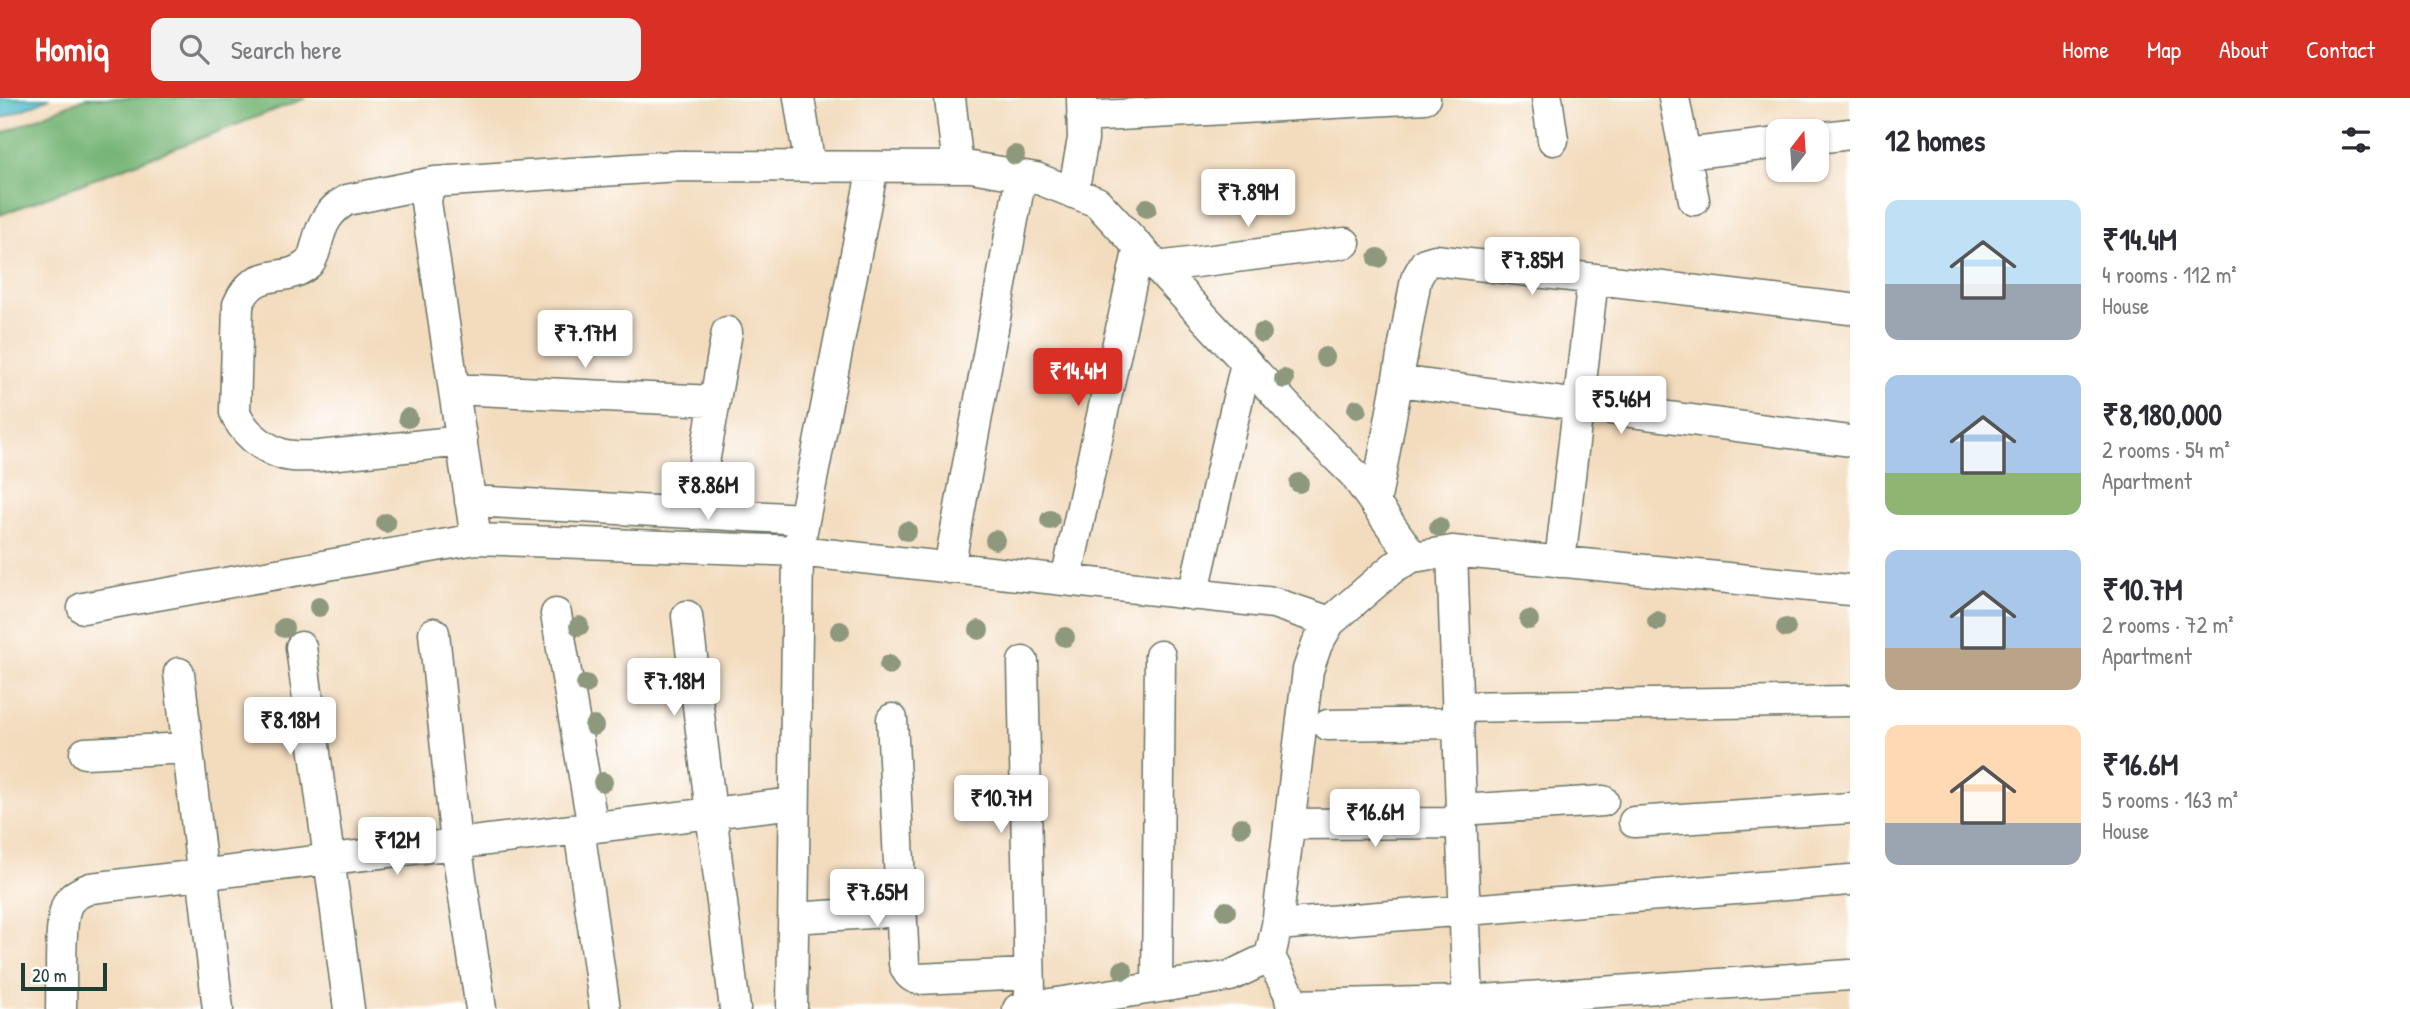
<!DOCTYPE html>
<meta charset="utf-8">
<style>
:root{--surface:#fff;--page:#f2f2f3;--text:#2b2b33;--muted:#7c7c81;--accent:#d93025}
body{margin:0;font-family:"Patrick Hand",sans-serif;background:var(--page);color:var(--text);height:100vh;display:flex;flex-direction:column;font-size:26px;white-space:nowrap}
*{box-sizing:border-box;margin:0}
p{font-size:23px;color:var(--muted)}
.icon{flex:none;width:38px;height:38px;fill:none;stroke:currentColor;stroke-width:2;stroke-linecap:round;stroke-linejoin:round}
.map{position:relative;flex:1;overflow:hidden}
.drawer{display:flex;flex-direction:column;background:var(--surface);width:560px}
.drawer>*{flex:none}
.needle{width:46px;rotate:17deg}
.fabs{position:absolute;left:1766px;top:21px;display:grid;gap:14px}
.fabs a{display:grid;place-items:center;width:63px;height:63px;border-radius:14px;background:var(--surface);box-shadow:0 2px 5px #0004;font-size:35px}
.scale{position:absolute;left:21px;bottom:18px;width:86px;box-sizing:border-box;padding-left:7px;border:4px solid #1f3d34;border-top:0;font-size:19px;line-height:24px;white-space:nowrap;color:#1f3d34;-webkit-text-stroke:5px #fff;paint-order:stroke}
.price{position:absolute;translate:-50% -60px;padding:0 16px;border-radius:7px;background:#fff;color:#222;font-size:23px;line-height:46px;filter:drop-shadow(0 2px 4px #0008)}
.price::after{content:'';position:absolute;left:50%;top:42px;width:21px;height:16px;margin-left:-10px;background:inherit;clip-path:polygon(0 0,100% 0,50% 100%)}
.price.active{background:var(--accent);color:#fff}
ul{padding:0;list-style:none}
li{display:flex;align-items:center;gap:21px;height:175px;padding:0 35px}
li span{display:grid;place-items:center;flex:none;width:196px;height:140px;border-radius:14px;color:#555}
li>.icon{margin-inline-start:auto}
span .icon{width:84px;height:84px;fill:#fffc;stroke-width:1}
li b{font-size:30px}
h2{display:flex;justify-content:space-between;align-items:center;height:84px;padding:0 35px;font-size:30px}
header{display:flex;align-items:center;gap:42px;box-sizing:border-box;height:98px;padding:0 35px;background:var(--accent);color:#fff}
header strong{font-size:33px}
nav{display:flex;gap:38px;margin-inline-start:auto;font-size:24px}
.search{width:490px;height:63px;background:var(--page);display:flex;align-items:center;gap:18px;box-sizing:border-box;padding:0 24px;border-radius:14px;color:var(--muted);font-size:26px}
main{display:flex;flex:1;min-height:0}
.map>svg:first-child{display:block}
.forest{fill:#75b474;stroke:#4a7854;stroke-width:2}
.water{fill:#51bccd;stroke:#387c80;stroke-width:2}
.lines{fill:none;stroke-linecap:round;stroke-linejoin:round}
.minor-casing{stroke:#697464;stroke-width:33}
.minor{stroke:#fff;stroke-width:30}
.tree{fill:#8e987d}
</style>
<header>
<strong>Homiq</strong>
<div class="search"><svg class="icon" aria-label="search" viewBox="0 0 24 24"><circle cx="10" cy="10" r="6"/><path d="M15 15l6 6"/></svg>Search here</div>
<nav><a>Home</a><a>Map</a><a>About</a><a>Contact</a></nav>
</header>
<main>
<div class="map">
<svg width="1850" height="911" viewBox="0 0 1850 911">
<rect width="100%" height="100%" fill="#fff"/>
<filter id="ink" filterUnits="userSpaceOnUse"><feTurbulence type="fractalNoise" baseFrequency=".0143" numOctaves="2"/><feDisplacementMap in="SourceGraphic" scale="14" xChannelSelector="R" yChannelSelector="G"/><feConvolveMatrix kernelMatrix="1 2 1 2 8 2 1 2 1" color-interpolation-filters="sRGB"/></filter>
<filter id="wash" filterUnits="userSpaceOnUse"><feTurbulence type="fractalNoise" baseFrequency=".00686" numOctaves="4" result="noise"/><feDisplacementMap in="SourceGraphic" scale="28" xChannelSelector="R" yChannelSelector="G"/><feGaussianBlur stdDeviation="1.57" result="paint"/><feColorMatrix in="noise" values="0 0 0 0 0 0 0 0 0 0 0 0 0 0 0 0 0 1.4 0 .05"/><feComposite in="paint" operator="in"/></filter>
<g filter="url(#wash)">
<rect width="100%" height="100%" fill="#f3dbbd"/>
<path class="forest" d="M85 0H306L0 117V36Z"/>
<path class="water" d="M0 0H50L0 21Z"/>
</g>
<g filter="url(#ink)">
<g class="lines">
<defs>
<path id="minor" d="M799 0 810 69
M950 0 958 69
M1547 0 1553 42
M1674 0 1694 102
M1082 19 1425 0
M1816 40 1850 36
M1685 56 1778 45
M435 84 347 102C329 112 322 125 317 145 315 152 314 159 309 165 285 188 255 165 238 207L235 314C242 333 260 348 279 355 291 360 306 358 319 358L462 343
M1073 95 1083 41 1082 0
M1157 169 1345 145
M1398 283 1850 343
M454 291 714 303
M470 403 804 421
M1375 406 1416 181 1425 165 1435 162 1850 211
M695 416 727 234
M476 441 426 104 428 92 435 84 678 68 971 69 1036 80 1097 104 1306 329 1354 376 1413 459
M1452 453 1468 911
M1560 464 1593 181
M949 470 1021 78
M1066 482 1139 149
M1193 497 1246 265
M83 510 476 441 798 453 1274 505 1330 524
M556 516 593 730
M687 518 735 911
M434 535 456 746 481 911
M301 549 349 911
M1023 564 1030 896
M179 575 218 911
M1457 609 1850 603
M892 621 904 866C907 874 910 879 918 881L1029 876
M1328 627 1457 625
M85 655 188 650
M1460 712 1603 703
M1634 724 1850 710
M1289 726 1460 725
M579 731 605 911
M793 820 901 813
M1277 827 1850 782
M1270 859 1289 895 1292 911
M1157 889 1160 558
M1292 907 1467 903 1850 877
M61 911C62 888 58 822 68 805 73 797 82 793 91 790L794 705
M792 911 798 453 873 69
M1018 911 1230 878 1270 859 1277 827 1308 572 1317 546 1330 524 1394 469 1413 459 1452 453 1850 492"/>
</defs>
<use href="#minor" class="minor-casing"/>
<use href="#minor" class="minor"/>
</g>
<g class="tree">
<circle cx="1015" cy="57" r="10"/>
<circle cx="1147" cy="110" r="10"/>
<circle cx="1378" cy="160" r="10"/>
<circle cx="1262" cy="235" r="10"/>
<circle cx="1325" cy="259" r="10"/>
<circle cx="1284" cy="281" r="10"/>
<circle cx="1357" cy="311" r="10"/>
<circle cx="408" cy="320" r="10"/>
<circle cx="1299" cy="385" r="10"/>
<circle cx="1050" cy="422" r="10"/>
<circle cx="386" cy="425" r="10"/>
<circle cx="1439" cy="429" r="10"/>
<circle cx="907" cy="433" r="10"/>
<circle cx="995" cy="442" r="10"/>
<circle cx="319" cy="509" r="10"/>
<circle cx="1529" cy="522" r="10"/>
<circle cx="1657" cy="523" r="10"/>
<circle cx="579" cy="528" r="10"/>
<circle cx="284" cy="530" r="10"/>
<circle cx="1786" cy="530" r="10"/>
<circle cx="979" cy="532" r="10"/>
<circle cx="840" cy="533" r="10"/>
<circle cx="1065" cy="539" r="10"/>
<circle cx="889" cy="567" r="10"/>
<circle cx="586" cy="586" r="10"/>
<circle cx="594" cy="628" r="10"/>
<circle cx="603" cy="684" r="10"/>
<circle cx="1241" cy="729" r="10"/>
<circle cx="1226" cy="813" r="10"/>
<circle cx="1123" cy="872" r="10"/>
</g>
</g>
</svg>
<div class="fabs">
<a><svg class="needle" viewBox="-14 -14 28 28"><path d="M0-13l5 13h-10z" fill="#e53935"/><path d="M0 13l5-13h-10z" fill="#7c7c81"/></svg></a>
</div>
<div class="scale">20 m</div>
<b class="price" style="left:1248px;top:131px">₹7.89M</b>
<b class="price" style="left:1532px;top:199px">₹7.85M</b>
<b class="price" style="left:585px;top:272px">₹7.17M</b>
<b class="price active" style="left:1078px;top:310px">₹14.4M</b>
<b class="price" style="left:1621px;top:338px">₹5.46M</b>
<b class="price" style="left:708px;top:424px">₹8.86M</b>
<b class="price" style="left:674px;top:620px">₹7.18M</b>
<b class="price" style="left:290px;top:659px">₹8.18M</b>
<b class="price" style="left:1001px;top:737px">₹10.7M</b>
<b class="price" style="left:1375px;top:751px">₹16.6M</b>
<b class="price" style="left:397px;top:779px">₹12M</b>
<b class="price" style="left:877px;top:831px">₹7.65M</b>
</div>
<section class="drawer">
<h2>12 homes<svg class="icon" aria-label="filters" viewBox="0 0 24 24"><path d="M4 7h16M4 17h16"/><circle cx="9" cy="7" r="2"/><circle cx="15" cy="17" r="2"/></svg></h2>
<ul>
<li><span style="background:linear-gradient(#bfe0f5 60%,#9aa5b1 0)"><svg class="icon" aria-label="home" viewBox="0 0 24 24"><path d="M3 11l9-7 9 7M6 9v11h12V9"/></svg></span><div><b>₹14.4M</b><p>4 rooms · 112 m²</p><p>House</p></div></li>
<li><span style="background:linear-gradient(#a9c7e8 70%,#8fb573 0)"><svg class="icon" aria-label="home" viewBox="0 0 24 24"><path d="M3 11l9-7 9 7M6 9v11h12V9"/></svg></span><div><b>₹8,180,000</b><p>2 rooms · 54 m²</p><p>Apartment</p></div></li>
<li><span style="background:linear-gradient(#a9c7e8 70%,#b9a48a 0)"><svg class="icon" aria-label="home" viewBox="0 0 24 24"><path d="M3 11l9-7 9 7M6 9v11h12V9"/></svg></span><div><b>₹10.7M</b><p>2 rooms · 72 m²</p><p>Apartment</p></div></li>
<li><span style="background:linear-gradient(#ffd9b3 70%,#9aa5b1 0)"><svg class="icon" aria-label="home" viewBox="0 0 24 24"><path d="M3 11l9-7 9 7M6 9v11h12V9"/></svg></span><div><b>₹16.6M</b><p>5 rooms · 163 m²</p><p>House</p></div></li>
</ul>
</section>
</main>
